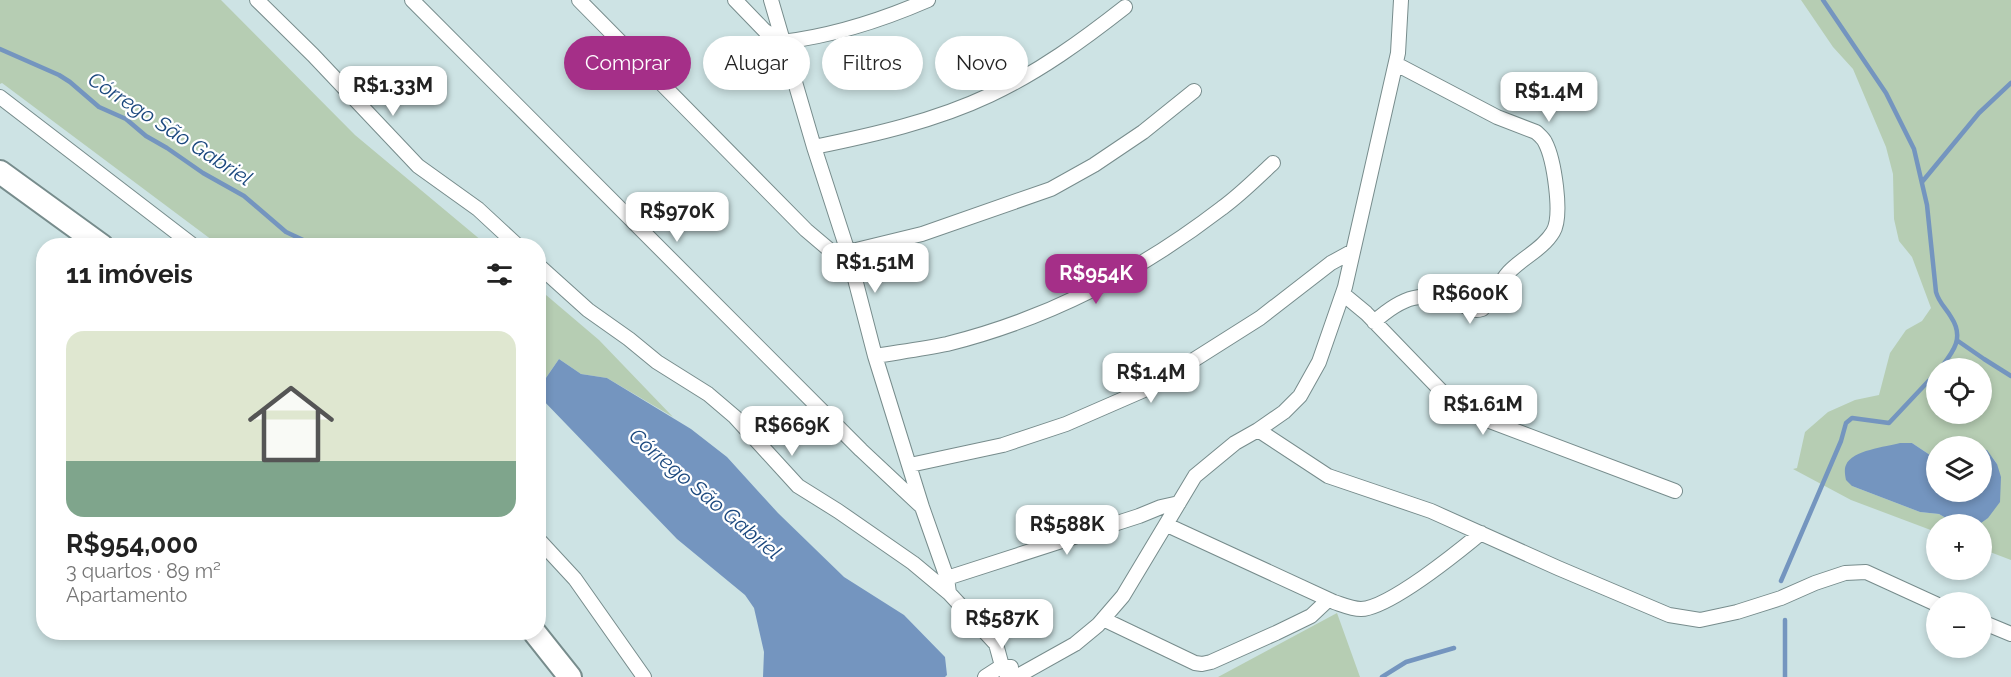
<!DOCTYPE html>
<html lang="pt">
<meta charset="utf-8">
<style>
:root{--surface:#fff;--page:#f6f6f6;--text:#222;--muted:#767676;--accent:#a52f88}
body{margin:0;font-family:Raleway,sans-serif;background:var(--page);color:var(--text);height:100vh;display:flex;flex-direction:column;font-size:22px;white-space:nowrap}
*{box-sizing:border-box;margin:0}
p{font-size:20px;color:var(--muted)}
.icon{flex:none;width:33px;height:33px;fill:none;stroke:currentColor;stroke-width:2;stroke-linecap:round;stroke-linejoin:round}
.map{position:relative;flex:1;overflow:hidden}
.side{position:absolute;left:36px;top:238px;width:510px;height:402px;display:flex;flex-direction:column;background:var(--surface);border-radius:24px;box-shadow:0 3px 9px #0003}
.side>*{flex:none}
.top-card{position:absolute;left:564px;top:36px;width:570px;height:54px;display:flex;gap:12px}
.controls{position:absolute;left:1926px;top:358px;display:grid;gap:12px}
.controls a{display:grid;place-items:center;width:66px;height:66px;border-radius:50%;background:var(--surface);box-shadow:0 3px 9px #0003;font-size:30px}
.price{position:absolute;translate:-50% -51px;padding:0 14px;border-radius:12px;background:#fff;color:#222;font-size:20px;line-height:39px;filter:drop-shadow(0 2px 3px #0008)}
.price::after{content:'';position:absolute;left:50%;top:36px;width:18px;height:14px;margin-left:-9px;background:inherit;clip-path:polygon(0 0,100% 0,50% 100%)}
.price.selected{background:var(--accent);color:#fff}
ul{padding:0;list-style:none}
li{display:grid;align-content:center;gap:12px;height:318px;padding:0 30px}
li span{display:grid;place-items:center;height:186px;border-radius:18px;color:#555}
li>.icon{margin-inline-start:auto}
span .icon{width:108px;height:108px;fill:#fffc;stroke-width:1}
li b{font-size:26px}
h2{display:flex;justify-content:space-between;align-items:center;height:72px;padding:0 30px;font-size:26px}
.tag{padding:0 21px;border-radius:27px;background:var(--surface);box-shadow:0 3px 9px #0003;font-size:21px;line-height:54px}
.tag.selected{background:var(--accent);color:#fff}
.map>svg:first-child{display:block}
.green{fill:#b6cdb3;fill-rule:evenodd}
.water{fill:#7495bf}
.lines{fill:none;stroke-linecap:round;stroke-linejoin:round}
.stream{stroke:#7495bf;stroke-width:4.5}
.minor-casing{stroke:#778c8c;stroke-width:16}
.primary-casing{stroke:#778c8c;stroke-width:26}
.minor{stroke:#fff;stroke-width:14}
.primary{stroke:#fff;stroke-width:22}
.labels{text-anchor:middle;stroke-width:4.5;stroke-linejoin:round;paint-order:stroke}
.water-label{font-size:21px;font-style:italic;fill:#1b487e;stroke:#fff}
</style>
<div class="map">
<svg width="2011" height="677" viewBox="0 0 2011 677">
<rect width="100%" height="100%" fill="#cde3e4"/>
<path class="green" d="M0 0H221L355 135 488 246H220L2 83 0 84Z
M1801 0H2011V560L1982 549V525H1973L1981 523 1997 464C1982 439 1963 447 1936 447V455L1933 457 1912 443 1852 486 1920 512 1939 514 1958 525H1936V532L1851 500 1793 469 1797 468 1805 432 1828 412 1855 400 1879 395 1890 353 1906 330 1922 321 1931 308 1912 257 1899 241 1894 219 1893 174 1886 147 1853 69 1833 47ZM1936 369H1982V414H1936Z
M539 289 599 340 673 417 607 378 581 374 559 359 539 388Z
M1337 613 1360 677H1218Z"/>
<path class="water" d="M559 359 581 374 607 378 691 429 727 457 778 513 844 577 904 615 945 657 947 675 945 677H763L764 652 754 608 745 595 677 539 539 396V388Z
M1900 443H1912L1933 457 1936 455V492H1982V449L1987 450 1997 464 2001 477 2000 502 1988 518 1981 523 1973 525H1958L1939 514 1920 512 1852 486 1846 480C1845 475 1844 469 1846 465 1852 450 1886 447 1900 443Z"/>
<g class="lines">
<path class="stream" d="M1823 0 1886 93 1914 149 1927 205 1936 292C1939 303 1946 308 1951 317 1965 338 1953 352 1940 369
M0 49 59 75 70 82 99 107 126 119 146 136 167 148 203 173 244 196 286 232 316 246
M1922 182 1979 113 2011 83
M1958 341 1984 359 2011 376
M538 377 548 385
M1781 581 1841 441 1846 423 1852 418 1889 423 1936 373
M1785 620V677
M1382 677 1406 662 1454 648"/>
<defs>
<path id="minor" d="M257 0 313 55 418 166 478 209 518 246
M412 0 861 450 922 507
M579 0 806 230 852 269
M735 0 765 31 782 42C832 36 882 20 928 0
M771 0 814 147 848 252 875 356 922 507 947 578 949 593
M1401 0 1398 53 1345 287 1319 362 1300 396 1284 412 1258 430 1328 476 1431 511 1558 568 1669 615 1700 620 1737 612 1781 598 1815 583 1845 573 1866 572 1936 604
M0 97 194 246
M814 147C873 135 935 121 990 95 1039 72 1083 40 1125 7
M848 252 922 234 1051 189 1094 165 1143 132 1194 91
M538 265 588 310 629 339 657 362 708 394 735 417 798 486 838 511 913 563 949 593 996 644 1002 666 1008 677
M1343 294 1366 313 1449 399 1479 417 1675 491
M1374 322C1403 296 1422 290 1460 304 1468 307 1473 312 1482 309 1494 299 1498 284 1509 272 1522 258 1543 249 1553 232 1563 216 1554 159 1545 142 1543 138 1539 135 1536 132L1497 117 1396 64
M875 356C899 352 923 349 947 344 1047 319 1140 271 1222 208 1240 195 1257 178 1273 163
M910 465 1003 445 1066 424 1151 387 1260 318 1331 263 1353 251
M1167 525 1334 602C1343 605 1352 609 1361 609 1389 608 1458 552 1481 533
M538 539 575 579 644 677
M947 578 1139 516 1161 507 1179 503
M1103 619 1195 663 1202 664 1211 662 1276 633 1311 616 1328 600
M1982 622 2011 634
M985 677 1002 666 1011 667
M1016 677 1075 644 1098 625 1123 596 1195 476 1235 443 1258 430"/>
<path id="primary" d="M0 172 102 246
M535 633 570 677"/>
</defs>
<use href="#minor" class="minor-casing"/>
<use href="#primary" class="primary-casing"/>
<use href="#minor" class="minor"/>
<use href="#primary" class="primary"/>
</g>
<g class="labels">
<g class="water-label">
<text transform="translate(170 129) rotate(33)" y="7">Córrego São Gabriel</text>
<text transform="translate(705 494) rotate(40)" y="7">Córrego São Gabriel</text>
</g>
</g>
</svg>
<div class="controls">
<a><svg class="icon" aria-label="locate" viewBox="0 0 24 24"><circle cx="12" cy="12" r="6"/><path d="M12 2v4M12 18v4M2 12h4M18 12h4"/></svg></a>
<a><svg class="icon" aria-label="layers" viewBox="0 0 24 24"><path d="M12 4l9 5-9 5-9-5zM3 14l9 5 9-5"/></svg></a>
<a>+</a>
<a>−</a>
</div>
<b class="price" style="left:393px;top:117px">R$1.33M</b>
<b class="price" style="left:1549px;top:123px">R$1.4M</b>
<b class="price" style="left:677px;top:243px">R$970K</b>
<b class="price" style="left:875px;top:294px">R$1.51M</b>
<b class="price selected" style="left:1096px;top:305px">R$954K</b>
<b class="price" style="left:1470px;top:325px">R$600K</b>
<b class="price" style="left:1151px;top:404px">R$1.4M</b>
<b class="price" style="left:1483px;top:436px">R$1.61M</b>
<b class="price" style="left:792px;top:457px">R$669K</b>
<b class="price" style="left:1067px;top:556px">R$588K</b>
<b class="price" style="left:1002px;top:650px">R$587K</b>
<div class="top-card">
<a class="tag selected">Comprar</a>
<a class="tag">Alugar</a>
<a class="tag">Filtros</a>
<a class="tag">Novo</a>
</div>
<section class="side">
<h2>11 imóveis<svg class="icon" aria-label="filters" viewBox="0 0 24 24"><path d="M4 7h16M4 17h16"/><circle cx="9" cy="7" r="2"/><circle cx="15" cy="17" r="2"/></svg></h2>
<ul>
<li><span style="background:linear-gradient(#dfe7d0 70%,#7fa58c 0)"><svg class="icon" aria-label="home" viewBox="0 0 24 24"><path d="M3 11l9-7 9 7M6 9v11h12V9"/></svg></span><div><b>R$954,000</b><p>3 quartos · 89 m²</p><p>Apartamento</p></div></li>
</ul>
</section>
</div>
